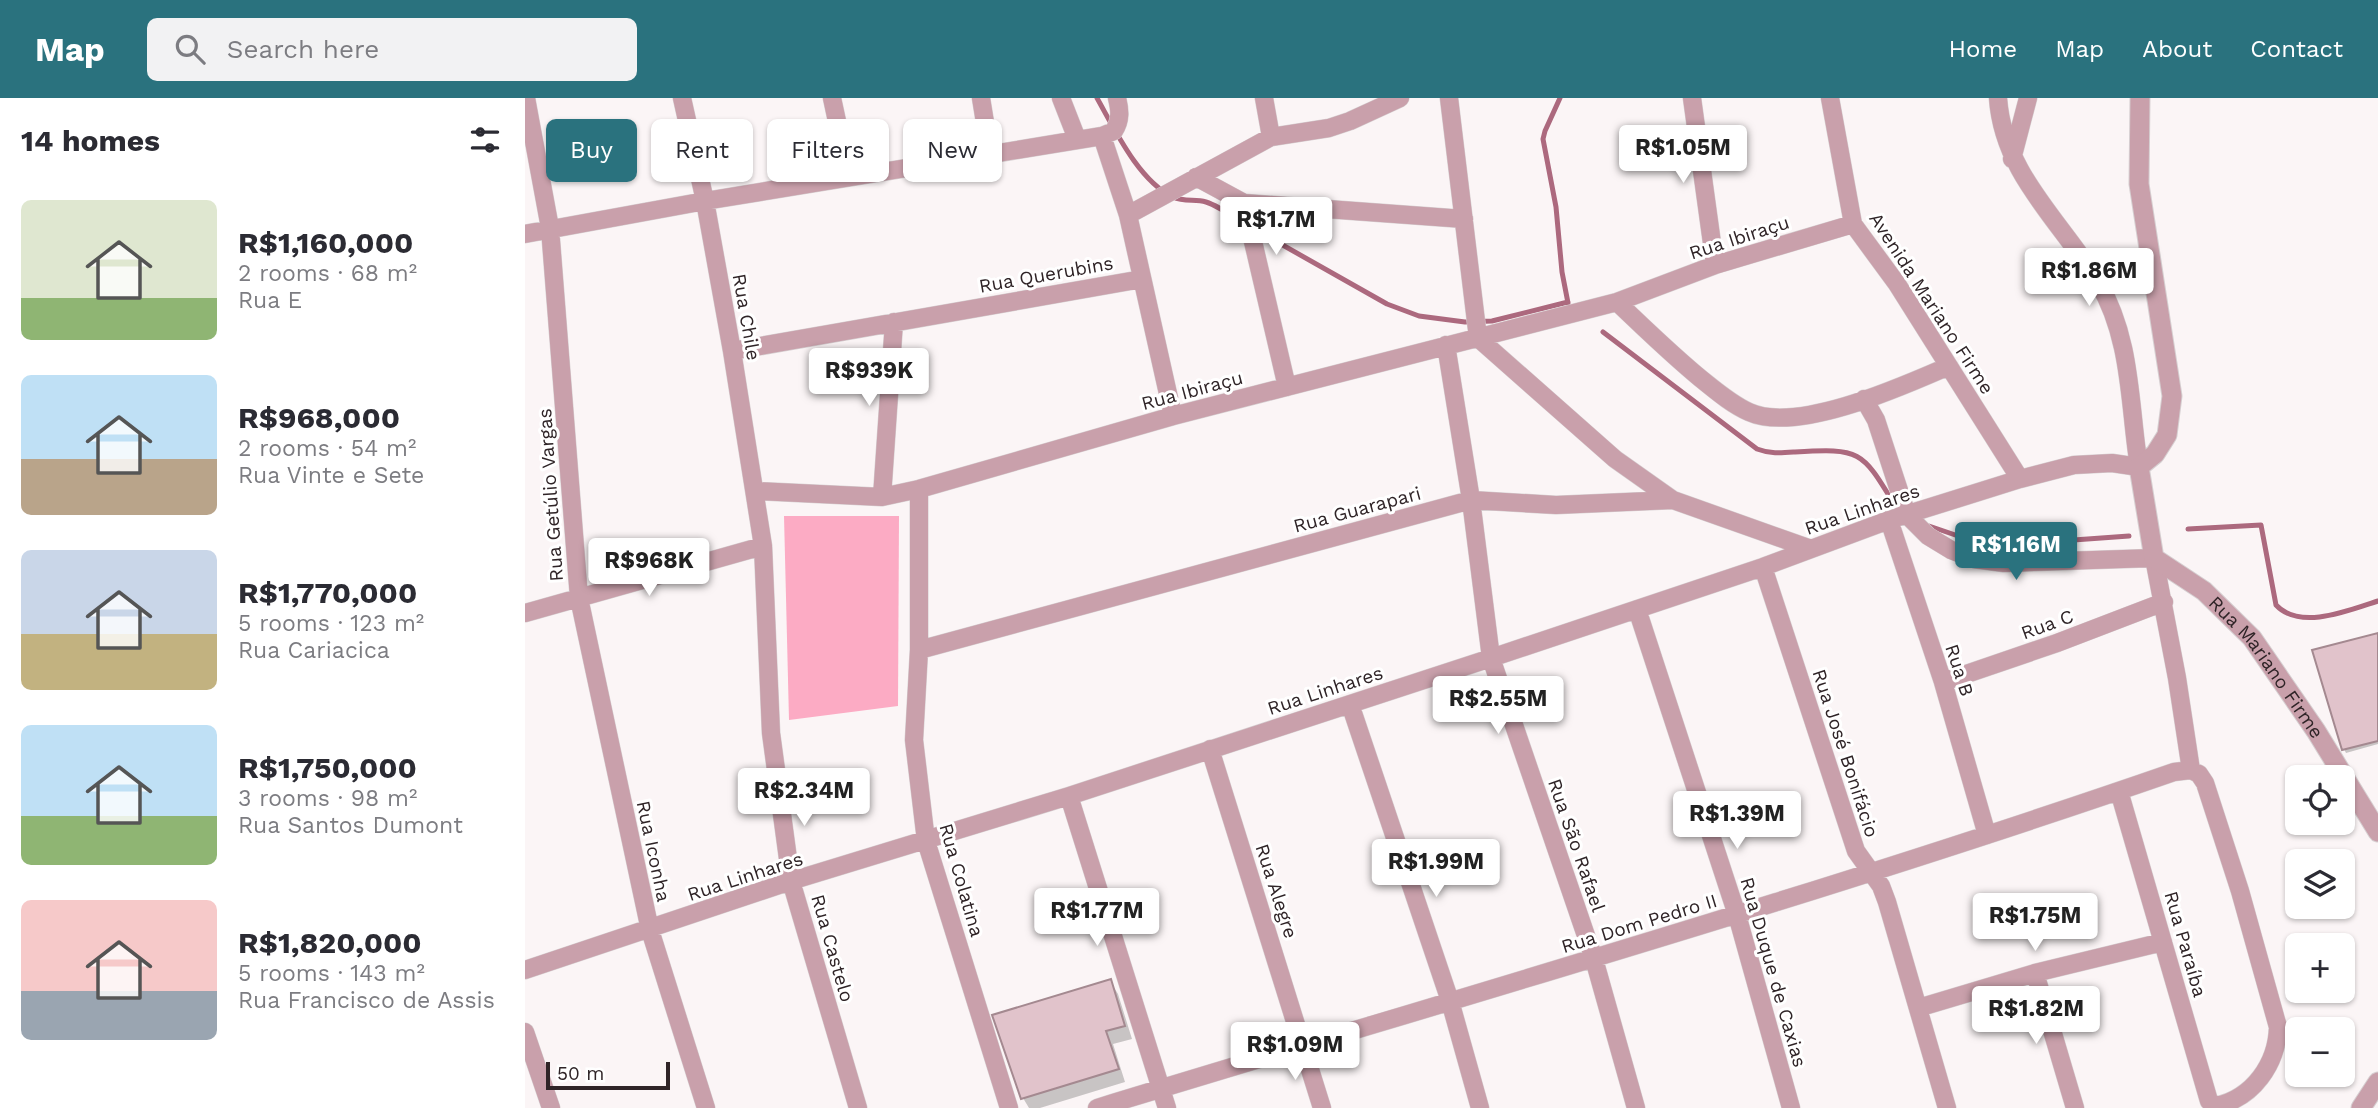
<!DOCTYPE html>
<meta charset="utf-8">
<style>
:root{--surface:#fff;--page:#f2f2f3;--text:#2b2b33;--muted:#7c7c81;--accent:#2a727e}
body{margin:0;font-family:"Work Sans",sans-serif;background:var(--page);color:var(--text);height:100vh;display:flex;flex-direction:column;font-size:26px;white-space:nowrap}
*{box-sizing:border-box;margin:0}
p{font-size:23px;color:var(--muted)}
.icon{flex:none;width:38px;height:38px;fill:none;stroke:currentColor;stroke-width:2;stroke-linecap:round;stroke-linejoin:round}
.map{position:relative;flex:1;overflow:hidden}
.details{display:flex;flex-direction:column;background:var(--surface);width:525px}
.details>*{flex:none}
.guide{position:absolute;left:21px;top:21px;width:665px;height:63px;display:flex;gap:14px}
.controls{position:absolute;left:1760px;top:667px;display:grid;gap:14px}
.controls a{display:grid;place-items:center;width:70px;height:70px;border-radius:10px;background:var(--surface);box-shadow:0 2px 5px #0004;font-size:35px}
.scale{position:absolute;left:21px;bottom:18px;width:124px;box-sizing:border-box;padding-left:7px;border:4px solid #2f2427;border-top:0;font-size:19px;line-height:24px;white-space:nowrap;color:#2f2427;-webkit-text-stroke:5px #fff;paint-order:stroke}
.price{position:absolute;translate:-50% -60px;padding:0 16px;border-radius:7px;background:#fff;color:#222;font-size:23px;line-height:46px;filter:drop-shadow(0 2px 4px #0008)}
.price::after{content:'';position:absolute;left:50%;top:42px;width:21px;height:16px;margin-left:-10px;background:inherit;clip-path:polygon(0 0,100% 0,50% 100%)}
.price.current{background:var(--accent);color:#fff}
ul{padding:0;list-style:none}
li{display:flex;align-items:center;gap:21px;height:175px;padding:0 21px}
li span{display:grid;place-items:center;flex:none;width:196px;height:140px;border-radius:10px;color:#555}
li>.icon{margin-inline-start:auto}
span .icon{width:84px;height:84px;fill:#fffc;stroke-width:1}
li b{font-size:30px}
h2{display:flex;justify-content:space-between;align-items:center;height:84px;padding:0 21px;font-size:30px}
.pill{padding:0 24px;border-radius:10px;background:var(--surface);box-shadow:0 2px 5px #0004;font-size:24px;line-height:63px}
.pill.current{background:var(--accent);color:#fff}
header{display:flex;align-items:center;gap:42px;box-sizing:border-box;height:98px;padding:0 35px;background:var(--accent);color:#fff}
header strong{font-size:33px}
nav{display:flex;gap:38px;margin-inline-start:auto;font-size:24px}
.search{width:490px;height:63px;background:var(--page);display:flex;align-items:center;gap:18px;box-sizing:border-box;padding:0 24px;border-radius:10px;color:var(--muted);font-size:26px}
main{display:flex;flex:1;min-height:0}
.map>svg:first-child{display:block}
.green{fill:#fcabc4}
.shadow{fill:#0003}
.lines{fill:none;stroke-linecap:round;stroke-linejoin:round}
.stream{stroke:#ac697e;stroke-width:5}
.building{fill:#e1c3cb;stroke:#a48990;stroke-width:2}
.minor-casing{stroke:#d6cfd1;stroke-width:19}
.tertiary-casing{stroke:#d6cfd1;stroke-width:21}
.minor{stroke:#c9a0ab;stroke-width:18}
.tertiary{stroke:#c9a0ab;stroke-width:19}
.labels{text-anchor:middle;stroke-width:6;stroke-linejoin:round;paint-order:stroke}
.street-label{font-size:19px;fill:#2f2427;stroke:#fff}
</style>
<header>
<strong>Map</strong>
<div class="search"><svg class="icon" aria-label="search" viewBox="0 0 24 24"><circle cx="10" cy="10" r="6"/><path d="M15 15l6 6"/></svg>Search here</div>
<nav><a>Home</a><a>Map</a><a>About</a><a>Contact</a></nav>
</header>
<main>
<section class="details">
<h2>14 homes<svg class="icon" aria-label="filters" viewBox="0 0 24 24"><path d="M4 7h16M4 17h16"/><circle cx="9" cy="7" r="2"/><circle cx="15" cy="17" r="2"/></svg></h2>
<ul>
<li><span style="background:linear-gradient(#dfe7d0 70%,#8fb573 0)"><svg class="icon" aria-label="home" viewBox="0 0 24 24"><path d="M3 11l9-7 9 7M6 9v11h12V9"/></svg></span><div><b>R$1,160,000</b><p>2 rooms · 68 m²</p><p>Rua E</p></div></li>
<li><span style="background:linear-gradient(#bfe0f5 60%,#b9a48a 0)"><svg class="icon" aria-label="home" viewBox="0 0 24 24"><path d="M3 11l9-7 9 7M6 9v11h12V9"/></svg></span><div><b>R$968,000</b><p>2 rooms · 54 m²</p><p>Rua Vinte e Sete</p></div></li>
<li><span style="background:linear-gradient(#c9d6e8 60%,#c2b280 0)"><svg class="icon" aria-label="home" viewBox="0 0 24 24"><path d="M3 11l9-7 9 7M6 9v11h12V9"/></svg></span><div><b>R$1,770,000</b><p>5 rooms · 123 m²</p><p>Rua Cariacica</p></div></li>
<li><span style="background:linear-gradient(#bfe0f5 65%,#8fb573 0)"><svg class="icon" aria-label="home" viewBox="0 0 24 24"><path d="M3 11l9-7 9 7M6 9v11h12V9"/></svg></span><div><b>R$1,750,000</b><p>3 rooms · 98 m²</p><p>Rua Santos Dumont</p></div></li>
<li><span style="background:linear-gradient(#f6c9c9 65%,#9aa5b1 0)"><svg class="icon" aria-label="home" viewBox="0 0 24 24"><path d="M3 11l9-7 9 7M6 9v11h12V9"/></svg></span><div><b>R$1,820,000</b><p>5 rooms · 143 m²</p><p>Rua Francisco de Assis</p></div></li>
</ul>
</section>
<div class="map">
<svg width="1853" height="1010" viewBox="0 0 1853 1010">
<rect width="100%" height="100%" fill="#fbf5f6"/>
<path class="green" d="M259 418H374L373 608 264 622Z"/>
<path class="shadow" d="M1853 536V646L1821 655 1819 651Z
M585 883 593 896 607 941 588 946 600 984 515 1010H504L498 1000Z"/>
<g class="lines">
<path class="stream" d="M572 0C590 32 614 83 648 99 659 104 670 101 681 104 694 108 707 118 719 126
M1035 0 1020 33 1018 41 1031 109 1037 174 1043 205
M731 132 862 206 894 218 940 224 967 223 1043 204
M1078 234 1232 351C1245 356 1256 355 1270 354 1337 350 1337 353 1371 409
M1404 428 1442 441 1460 443 1506 445 1604 438
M1663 431 1736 427 1751 507C1775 533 1825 512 1853 503"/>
</g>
<path class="building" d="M1853 535V643L1817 652 1787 552Z
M586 881 600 928 581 933 594 971 496 1001 467 917Z"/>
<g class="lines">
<defs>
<path id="minor" d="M1 0 25 130 54 500 125 832 181 1010
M157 0 180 103 207 253 238 448 246 635 266 783 333 1010
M307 0 324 79
M456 0 465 55
M536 0 552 41
M739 0 746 39
M924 0 953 240 1090 361 1148 402
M1167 0 1190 167
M1305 0 1328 126 1372 186 1495 381
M577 38 603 117 648 318
M1487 61 1503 0
M671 79 719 105 762 289
M719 105 939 121
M603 117 746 39 804 30 825 23 875 0
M0 136 180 103 577 38 589 33C596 22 595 12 592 0
M1092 204C1119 230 1146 256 1175 280 1190 292 1206 306 1224 314 1272 336 1378 288 1424 268
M921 247 946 402 966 560 1069 861 1111 1010
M207 253 617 181
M1339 301 1351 322 1382 417 1403 438 1426 452 1449 461 1479 465 1629 460 1652 580 1666 672 1674 676 1680 685 1715 793 1753 929C1752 966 1728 1000 1691 1008L1684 1003 1594 693
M394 391V552L389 642 401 743 484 1010
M230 393 357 399 394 391 648 318 1092 204 1190 167 1328 126
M357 399 369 224
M1364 422 1418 584 1462 737
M1238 469 1331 753 1356 788 1362 804 1422 1010
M1112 511 1212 817 1266 1010
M0 515 238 448
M394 552 946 402 1031 407 1148 402 1286 451
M1418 584 1532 545 1639 504
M825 606 925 903 955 1010
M685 651 797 1010
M544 698 642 1010
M0 872 266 783 544 698 966 560 1238 469 1364 422 1495 381 1549 367 1587 365 1614 369C1604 306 1607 241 1573 184 1536 123 1478 76 1473 0
M1510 875 1550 1010
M1393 910 1510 875 1638 844
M0 934 26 1010
M572 1010C932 900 1294 797 1649 674L1666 672"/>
<g id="tertiary">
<path id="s1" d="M1615 0 1614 86 1647 298 1642 337 1630 356 1614 369 1629 460 1679 493 1727 540 1791 633 1853 734"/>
<path d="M1836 1010 1853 984"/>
</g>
</defs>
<use href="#minor" class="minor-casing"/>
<use href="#tertiary" class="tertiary-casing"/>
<use href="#minor" class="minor"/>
<use href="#tertiary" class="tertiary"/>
</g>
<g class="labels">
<g class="street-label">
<text transform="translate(1214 139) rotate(-18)" y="7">Rua Ibiraçu</text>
<text transform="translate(521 176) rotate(-10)" y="7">Rua Querubins</text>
<text transform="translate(1407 205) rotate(57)" y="7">Avenida Mariano Firme</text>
<text transform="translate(222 219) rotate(80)" y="7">Rua Chile</text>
<text transform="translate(667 292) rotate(-15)" y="7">Rua Ibiraçu</text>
<text transform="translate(25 397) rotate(-94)" y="7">Rua Getúlio Vargas</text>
<text transform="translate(832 411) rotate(-15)" y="7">Rua Guarapari</text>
<text transform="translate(1337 411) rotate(-19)" y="7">Rua Linhares</text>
<text transform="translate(1522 526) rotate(-20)" y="7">Rua C</text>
<text dy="7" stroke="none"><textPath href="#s1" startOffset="634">Rua Mariano Firme</textPath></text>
<text transform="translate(1435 572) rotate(72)" y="7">Rua B</text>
<text transform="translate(800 592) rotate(-18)" y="7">Rua Linhares</text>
<text transform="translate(1321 655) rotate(72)" y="7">Rua José Bonifácio</text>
<text transform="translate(1052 747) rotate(71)" y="7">Rua São Rafael</text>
<text transform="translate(129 753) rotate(78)" y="7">Rua Iconha</text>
<text transform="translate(220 778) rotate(-18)" y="7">Rua Linhares</text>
<text transform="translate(437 782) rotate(74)" y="7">Rua Colatina</text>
<text transform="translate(752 793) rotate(72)" y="7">Rua Alegre</text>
<text transform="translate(1114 825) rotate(-17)" y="7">Rua Dom Pedro II</text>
<text transform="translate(1661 846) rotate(74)" y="7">Rua Paraíba</text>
<text transform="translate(308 850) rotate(74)" y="7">Rua Castelo</text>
<text transform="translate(1249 874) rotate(74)" y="7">Rua Duque de Caxias</text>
</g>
</g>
</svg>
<div class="controls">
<a><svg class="icon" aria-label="locate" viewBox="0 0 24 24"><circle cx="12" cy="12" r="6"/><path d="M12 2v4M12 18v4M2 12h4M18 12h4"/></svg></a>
<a><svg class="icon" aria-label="layers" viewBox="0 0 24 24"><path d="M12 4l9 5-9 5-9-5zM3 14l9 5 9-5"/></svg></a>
<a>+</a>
<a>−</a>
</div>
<div class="scale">50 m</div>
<b class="price" style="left:1158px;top:87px">R$1.05M</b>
<b class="price" style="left:751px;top:159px">R$1.7M</b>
<b class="price" style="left:1564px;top:210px">R$1.86M</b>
<b class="price" style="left:344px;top:310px">R$939K</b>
<b class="price current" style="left:1491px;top:484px">R$1.16M</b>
<b class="price" style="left:124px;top:500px">R$968K</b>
<b class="price" style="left:973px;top:638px">R$2.55M</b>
<b class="price" style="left:279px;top:730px">R$2.34M</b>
<b class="price" style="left:1212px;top:753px">R$1.39M</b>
<b class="price" style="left:911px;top:801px">R$1.99M</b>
<b class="price" style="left:572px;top:850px">R$1.77M</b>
<b class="price" style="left:1510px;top:855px">R$1.75M</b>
<b class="price" style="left:1511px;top:948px">R$1.82M</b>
<b class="price" style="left:770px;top:984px">R$1.09M</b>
<div class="guide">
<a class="pill current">Buy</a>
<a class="pill">Rent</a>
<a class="pill">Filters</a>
<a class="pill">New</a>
</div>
</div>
</main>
